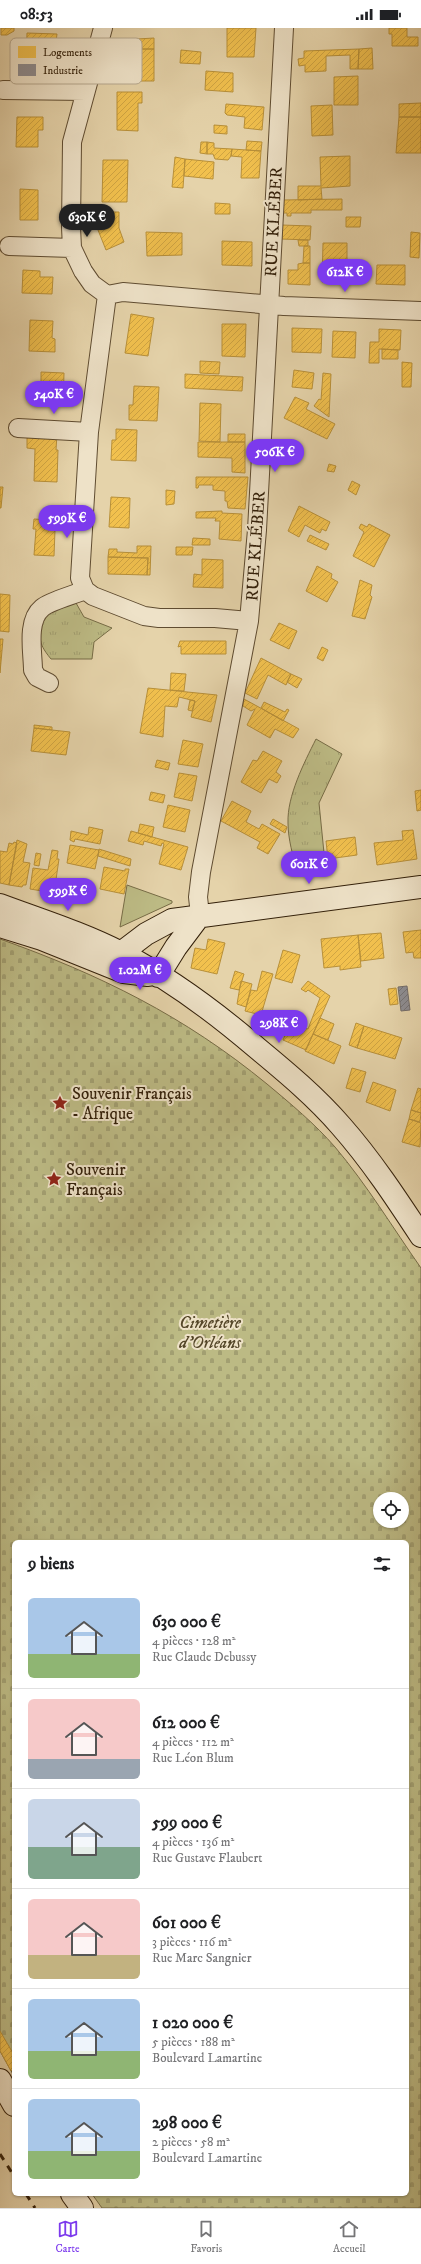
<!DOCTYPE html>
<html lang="fr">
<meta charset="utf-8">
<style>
:root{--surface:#fff;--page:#f6f6f6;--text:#202124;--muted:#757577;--line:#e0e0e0;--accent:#7c3aed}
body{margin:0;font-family:"IM FELL DW Pica",serif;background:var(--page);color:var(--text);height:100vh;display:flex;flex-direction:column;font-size:15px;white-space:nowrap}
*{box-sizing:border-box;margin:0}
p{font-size:13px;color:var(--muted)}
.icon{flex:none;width:22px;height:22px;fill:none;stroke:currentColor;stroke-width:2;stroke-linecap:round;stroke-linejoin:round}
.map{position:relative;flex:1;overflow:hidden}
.details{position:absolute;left:12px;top:1512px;width:397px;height:656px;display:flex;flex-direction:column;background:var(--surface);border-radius:6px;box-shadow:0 1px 3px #0004}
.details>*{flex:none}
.fabs{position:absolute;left:373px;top:1464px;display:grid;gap:8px}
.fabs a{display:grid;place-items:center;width:36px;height:36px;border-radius:50%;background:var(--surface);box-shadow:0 1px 3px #0004;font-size:20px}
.price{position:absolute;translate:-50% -34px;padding:0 9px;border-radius:14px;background:var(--accent);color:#fff;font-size:13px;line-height:26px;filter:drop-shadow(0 1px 2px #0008)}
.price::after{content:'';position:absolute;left:50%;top:24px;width:12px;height:9px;margin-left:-6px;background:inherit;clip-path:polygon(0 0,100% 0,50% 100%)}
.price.active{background:#222;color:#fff}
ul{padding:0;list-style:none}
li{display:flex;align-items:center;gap:12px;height:100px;padding:0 16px}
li+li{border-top:1px solid var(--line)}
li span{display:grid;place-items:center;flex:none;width:112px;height:80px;border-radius:6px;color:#555}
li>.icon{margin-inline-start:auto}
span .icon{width:48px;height:48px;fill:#fffc;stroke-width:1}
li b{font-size:17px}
h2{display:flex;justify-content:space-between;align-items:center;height:48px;padding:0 16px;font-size:17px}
.status{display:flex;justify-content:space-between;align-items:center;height:28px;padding:0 20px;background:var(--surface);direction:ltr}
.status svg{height:11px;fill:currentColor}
.menu{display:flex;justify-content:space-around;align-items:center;height:56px;border-top:1px solid var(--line);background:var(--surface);font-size:11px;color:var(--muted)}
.menu a{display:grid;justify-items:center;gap:2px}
.menu .active{color:var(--accent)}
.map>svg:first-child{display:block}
.grass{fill:url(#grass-tufts);stroke:#776c46}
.cemetery{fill:url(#cemetery-stones);stroke:#776c46;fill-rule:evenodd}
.green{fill:#bcba84;stroke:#776c46}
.homes{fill:url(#homes-hatch);stroke:#b89039}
.industry{fill:url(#industry-hatch);stroke:#726c69}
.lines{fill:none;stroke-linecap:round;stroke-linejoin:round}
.street-casing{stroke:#5f4c31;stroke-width:20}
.secondary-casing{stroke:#321f09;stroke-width:24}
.street{stroke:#eee2c8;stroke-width:18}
.secondary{stroke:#eee2c8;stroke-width:22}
.rail{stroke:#321f09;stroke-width:3;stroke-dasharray:7 7;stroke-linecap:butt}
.labels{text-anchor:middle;stroke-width:4;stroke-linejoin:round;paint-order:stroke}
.street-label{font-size:17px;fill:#321f09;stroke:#eee2c8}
.poi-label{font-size:17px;fill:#321f09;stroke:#eee2c8;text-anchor:start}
.park-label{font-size:17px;font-style:italic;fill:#544628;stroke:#eee2c8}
.key{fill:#eee2c8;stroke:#b6a88f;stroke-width:1}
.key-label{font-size:11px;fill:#321f09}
</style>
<div class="status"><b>08:53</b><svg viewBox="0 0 49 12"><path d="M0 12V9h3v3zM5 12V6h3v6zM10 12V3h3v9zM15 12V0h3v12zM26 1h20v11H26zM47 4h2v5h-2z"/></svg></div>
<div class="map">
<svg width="421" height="2180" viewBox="0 0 421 2180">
<defs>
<pattern id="grass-tufts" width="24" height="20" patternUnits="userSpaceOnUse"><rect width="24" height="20" fill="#bcba84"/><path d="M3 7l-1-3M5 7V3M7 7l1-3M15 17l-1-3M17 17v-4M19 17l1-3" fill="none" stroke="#a29f71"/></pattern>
<pattern id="cemetery-stones" width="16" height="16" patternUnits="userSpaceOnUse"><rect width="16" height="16" fill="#bcba84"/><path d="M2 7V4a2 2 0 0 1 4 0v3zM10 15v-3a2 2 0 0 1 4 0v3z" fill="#a29f71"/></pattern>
<pattern id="homes-hatch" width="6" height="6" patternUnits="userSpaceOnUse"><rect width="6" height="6" fill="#f2c14e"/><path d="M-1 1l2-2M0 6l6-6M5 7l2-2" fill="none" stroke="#d0a543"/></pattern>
<pattern id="industry-hatch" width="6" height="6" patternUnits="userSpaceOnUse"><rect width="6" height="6" fill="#8d8d92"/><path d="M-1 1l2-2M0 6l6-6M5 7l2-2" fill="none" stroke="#747375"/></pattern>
</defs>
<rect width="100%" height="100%" fill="#e5d3aa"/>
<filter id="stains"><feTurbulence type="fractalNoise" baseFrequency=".005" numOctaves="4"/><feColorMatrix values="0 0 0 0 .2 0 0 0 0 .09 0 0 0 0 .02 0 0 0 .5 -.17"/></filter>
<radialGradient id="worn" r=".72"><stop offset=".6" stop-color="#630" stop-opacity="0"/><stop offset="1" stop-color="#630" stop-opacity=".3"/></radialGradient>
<path class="grass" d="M76 575 84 589 112 600 94 614 92 631H51C36 613 39 607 44 586Z
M316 711 342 726 319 775 325 835 297 843C293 828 288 811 288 795 287 768 304 735 316 711Z"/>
<path class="cemetery" d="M0 911C101 947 184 988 267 1056 291 1076 315 1096 335 1119 367 1157 393 1200 421 1240V2180H102L92 2166H407V1514H14V2048L0 2023ZM380 1471H402V1493H380Z"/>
<path class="green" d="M127 857 172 873V875L120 899Z"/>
<path class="homes" d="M1 0H14V3L7 7H1Z
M227 0H256L254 29H227Z
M389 0H407V9H418V18H392V6H389Z
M27 5 57 6 53 37 26 36Z
M154 10V21H137V11Z
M372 20 373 41H358L359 21Z
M133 21H154V53H132Z
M359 21 358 41H350V27L326 28V43L305 44V37L299 38 298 31 304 30V23Z
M181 22 201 24 200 36 180 35Z
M206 43 233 45V64L205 62Z
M358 48V77H334V49Z
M117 64H142V75H138V103L117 102Z
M421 75V89H399V76Z
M226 76 264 79 262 102 244 100 245 89 227 87 225 85Z
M332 77 333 107 312 108 311 78Z
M17 89H43V102H38V119H16Z
M399 89H421V125H396Z
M214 97 227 98V106L214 105Z
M247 113 262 114 261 123 246 122Z
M201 114H207V126L200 125Z
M207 114 214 115V120L232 121 231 128 228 132 215 131 213 126H207Z
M232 121 261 123 259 150H241L242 129 231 128Z
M350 128V158L321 160 322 171 298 172V158H321L320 129Z
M175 129 185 131 183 160 172 159Z
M185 131 214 134 213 151 184 148Z
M103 132H128L127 174H102Z
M20 161 38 162V192H20Z
M342 171V182H311V185H291V188H287V185H283V172Z
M215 175 230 176V186H215Z
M98 184H119V200L124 214 106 222 98 202Z
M346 189H361L360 199H346Z
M282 197 311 198 310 212 281 211Z
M146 204 182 205V227L147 228Z
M411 204 420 205 419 230 410 229Z
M298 212H308V218H299Z
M222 213 252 214V238L222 237Z
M323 215H347V254H322Z
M304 218H310V235H303Z
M303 235H310V257L288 256V242H298V236Z
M377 237H405V257L376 256Z
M23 242 40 243V249H53L52 266 22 265Z
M131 286 154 290 148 328 125 325Z
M30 292 53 293 52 310 55 311V324L29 323Z
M222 296H246L245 329 222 328Z
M292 300 322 301 321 325 292 324Z
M379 301 401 302 400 322 379 321V335H369L370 314H379Z
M333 303 356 304 355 330 332 329Z
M382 321 398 322V331H382Z
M200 333 220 334 219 346 200 345Z
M402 334 412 335 411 359H402Z
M294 342 314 345 312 361 292 359Z
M41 344 64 345 63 378H41Z
M323 345 331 346 329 389 314 378 319 371 321 372Z
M185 346 243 349 242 363 185 360Z
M134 358 159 359 157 393 129 392V377H133Z
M295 369 309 375 306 381 335 396 327 411 284 390Z
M200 375 221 376 220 414 199 413Z
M116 401 137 402 136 433 111 432 112 412H116Z
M27 406H57L56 422H58L57 454 34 453 35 421 27 420Z
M228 406H245V414H228Z
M198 414H245V445L232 444V430L198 429Z
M291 418 303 425 300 431 288 425Z
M329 436 336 438 334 444 327 443Z
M196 449H248L245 481 228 480 227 473H225V463L213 462V457H199L198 460H196Z
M352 453 360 457 356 467 348 462Z
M0 459H3L1 480H0Z
M166 462 175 463 174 476 166 477Z
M111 469 130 470 129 500 109 499Z
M299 478 330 494 326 503 322 501 320 505 305 497 299 509 288 503Z
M222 483V485L242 486 241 513 219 511 220 493H215L216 490H196V484Z
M34 491 51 492V502H55L54 528 34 527 36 501H33Z
M361 496 367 499 369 496 390 507 374 539 353 528 364 504 359 500Z
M310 507 329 516 326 522 307 513Z
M193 510 210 511V517H192Z
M137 518H151L150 547H147L148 530 108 529 109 521H117V524L137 525Z
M176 519H193L192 527H176Z
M108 529 148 530 147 547 108 546Z
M202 531 223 532V560L193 559 194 546 202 547Z
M317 538 332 546 331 550 338 554 327 574 306 563Z
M360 552 372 557 370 567 372 569 365 591 352 588Z
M0 566 10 567 9 604 0 603Z
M279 595 297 603 289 621 270 612Z
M0 611H3L0 645Z
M180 613H226V626H181V618L178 619Z
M322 619 328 622 323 633 317 630Z
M261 630 291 646 286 657 268 647 257 671 245 665Z
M171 645 186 646 184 663 170 662Z
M291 646 302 651 297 660 287 654Z
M148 660 217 667 211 694 191 689 195 673 179 669 177 679 165 678 163 709 140 705Z
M244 671 299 701 293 710 275 701 270 710 247 697 255 681 251 683 243 678Z
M190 672 195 673 192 683 188 682Z
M264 674 285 684 287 681 289 682 283 693 261 680Z
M34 697 52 699V702L34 700Z
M34 700 70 704 66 727 31 723Z
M183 712 203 716 198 739 178 736Z
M263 723 282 733 276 744 281 748 277 755 269 751 261 765 241 754 253 732 257 733Z
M157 732 170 735 168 742 155 739Z
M179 745 197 748 192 773 174 769Z
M421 762V782L417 783 415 763Z
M151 764 165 767 163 775 149 772Z
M232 773 251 783 246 794 259 801 262 796 280 806 268 826 257 820 260 814 221 793Z
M168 777 190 782 185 804 163 799Z
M273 791 287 799 285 805 270 796Z
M140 796 154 799 152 809 138 805Z
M89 799 103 802 100 816 75 811 74 814 70 812 71 803 88 807Z
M413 802 417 831 377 837 374 815 403 812 402 803Z
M131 803 188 819 181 842 159 836 164 816 162 815 161 818 144 813 143 817 128 813Z
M355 809 357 827 328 831 326 813Z
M17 812 27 816 23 834 30 835 26 857H23L22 859 9 857Z
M14 814 17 815 9 857 0 855V823L7 824 9 815 13 816Z
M70 817 99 822 95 841 67 835Z
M99 821 131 831 130 838 98 828Z
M52 822 58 823 57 831H59L54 865 30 861 33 840 48 842Z
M36 825 41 826 39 838 34 837Z
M104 839 125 843V841H129L124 866 100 861Z
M421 902V930H414L413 924 406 925 403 904Z
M381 905 384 930 361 933 358 907Z
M358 907 361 939 340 942V938L324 940 321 911Z
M208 911 225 915 217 946 191 940 195 920 206 922Z
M283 922 300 927 292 955 275 950Z
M235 943 244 946 239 962 230 960Z
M262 943 273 946 261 987 245 983 251 962 257 963Z
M241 953 252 956 246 979 237 976Z
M308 953 330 968 306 1022 283 1012 291 994 285 991 288 984 299 988 296 996 308 1001 320 970 308 962 306 964 301 961Z
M396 960 398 976 390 977 388 961Z
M281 990 291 994 285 1008 276 1004Z
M320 990 334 996 328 1012 313 1006Z
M356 995 364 998 357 1020 349 1017Z
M364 998 402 1010 395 1031 357 1020Z
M313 1006 341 1018 334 1036 305 1023Z
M352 1040 366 1044 360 1064 346 1060Z
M373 1054 396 1062 390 1083 366 1074Z
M418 1060 421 1061V1085L411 1082Z
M411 1082 421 1085 420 1094 409 1091Z
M409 1091 421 1095 420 1119 402 1114Z
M0 2003 14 2027V2040L11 2043 0 2023Z"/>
<path class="industry" d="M407 958 410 982 401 983 398 959Z"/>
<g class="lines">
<defs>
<path id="street" d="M103 0 72 114 71 199 72 220 83 243 92 256 107 267 123 264 284 278 421 283
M3 62 86 63
M9 218 72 220
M107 267 89 404 80 550 85 562 93 568 144 588 159 590H215L249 593
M18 400 89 404
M49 655 37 649 33 642C33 625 26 593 42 580 50 573 74 567 85 562
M200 887 198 869 201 844 249 593 257 502 284 0"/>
<path id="secondary" d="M0 877C40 892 82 905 121 925 169 950 215 984 257 1020 286 1044 316 1069 341 1098 371 1132 396 1170 421 1208
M0 898 42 911 124 944 148 947
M121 925 146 906 172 892 421 859
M158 948 176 919 200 887
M0 2052 14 2077
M72 2166 82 2180"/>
</defs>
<use href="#street" class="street-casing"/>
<use href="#secondary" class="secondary-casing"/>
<use href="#street" class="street"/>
<use href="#secondary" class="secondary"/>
<path class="rail" d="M0 2126 14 2148
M26 2166 35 2180"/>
</g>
<defs>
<symbol id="sight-bare" viewBox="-9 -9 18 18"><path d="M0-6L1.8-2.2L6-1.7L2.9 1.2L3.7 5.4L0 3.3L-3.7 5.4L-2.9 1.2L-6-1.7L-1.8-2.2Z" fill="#8f2418" stroke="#eee2c8" stroke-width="2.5" paint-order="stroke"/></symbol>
</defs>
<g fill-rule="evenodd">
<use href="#sight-bare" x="49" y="1064" width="22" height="22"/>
<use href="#sight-bare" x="43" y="1140" width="22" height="22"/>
</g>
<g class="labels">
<g class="street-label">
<text transform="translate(273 194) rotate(-87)" y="6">RUE KLÉBER</text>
<text transform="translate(255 518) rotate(-86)" y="6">RUE KLÉBER</text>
</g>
<g class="poi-label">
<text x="72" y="1071">Souvenir Français<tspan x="72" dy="20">- Afrique</tspan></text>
<text x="66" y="1147">Souvenir<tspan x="66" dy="20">Français</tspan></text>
</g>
<g class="park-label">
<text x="210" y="1300">Cimetière<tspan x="210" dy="20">d'Orléans</tspan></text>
</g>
</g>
<rect x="10" y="10" width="132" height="46" rx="6" class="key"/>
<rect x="18" y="18" width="18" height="12" fill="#f2c14e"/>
<rect x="18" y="36" width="18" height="12" fill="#8d8d92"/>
<g class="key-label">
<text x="43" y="28">Logements</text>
<text x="43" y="46">Industrie</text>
</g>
<rect width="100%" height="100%" filter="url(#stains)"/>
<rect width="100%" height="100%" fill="url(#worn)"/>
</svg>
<div class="fabs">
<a><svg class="icon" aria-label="locate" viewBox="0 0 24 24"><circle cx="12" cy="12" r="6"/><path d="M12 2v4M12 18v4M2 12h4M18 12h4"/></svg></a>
</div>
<b class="price active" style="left:87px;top:210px">630K €</b>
<b class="price" style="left:345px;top:265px">612K €</b>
<b class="price" style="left:54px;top:387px">540K €</b>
<b class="price" style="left:275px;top:445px">506K €</b>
<b class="price" style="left:67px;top:511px">599K €</b>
<b class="price" style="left:309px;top:857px">601K €</b>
<b class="price" style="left:68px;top:884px">599K €</b>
<b class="price" style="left:140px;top:963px">1.02M €</b>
<b class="price" style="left:279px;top:1016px">298K €</b>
<section class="details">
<h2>9 biens<svg class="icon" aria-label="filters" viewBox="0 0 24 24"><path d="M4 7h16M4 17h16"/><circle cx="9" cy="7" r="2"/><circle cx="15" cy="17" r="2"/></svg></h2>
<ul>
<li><span style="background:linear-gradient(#a9c7e8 70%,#8fb573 0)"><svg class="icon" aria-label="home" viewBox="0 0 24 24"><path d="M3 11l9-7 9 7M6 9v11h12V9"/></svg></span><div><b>630 000 €</b><p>4 pièces · 128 m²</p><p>Rue Claude Debussy</p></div></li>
<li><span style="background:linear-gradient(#f6c9c9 75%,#9aa5b1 0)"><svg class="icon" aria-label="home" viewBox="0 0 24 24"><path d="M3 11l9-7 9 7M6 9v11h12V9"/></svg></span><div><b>612 000 €</b><p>4 pièces · 112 m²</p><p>Rue Léon Blum</p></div></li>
<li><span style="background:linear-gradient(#c9d6e8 60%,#7fa58c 0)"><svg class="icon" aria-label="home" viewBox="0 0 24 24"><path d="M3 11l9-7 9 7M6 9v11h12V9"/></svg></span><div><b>599 000 €</b><p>4 pièces · 136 m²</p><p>Rue Gustave Flaubert</p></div></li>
<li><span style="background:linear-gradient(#f6c9c9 70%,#c2b280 0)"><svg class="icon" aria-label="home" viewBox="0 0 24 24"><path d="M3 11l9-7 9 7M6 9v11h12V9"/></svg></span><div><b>601 000 €</b><p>3 pièces · 116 m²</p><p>Rue Marc Sangnier</p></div></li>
<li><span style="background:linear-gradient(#a9c7e8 65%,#8fb573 0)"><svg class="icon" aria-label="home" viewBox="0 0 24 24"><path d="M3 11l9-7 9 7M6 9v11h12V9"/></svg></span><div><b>1 020 000 €</b><p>5 pièces · 188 m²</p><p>Boulevard Lamartine</p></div></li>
<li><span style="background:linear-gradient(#a9c7e8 65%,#8fb573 0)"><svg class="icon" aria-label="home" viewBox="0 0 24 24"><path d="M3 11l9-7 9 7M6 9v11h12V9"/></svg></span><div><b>298 000 €</b><p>2 pièces · 58 m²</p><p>Boulevard Lamartine</p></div></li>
</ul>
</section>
</div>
<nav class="menu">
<a class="active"><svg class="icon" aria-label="map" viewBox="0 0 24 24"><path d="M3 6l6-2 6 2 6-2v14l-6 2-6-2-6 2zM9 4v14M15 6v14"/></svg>Carte</a>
<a><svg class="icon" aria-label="saved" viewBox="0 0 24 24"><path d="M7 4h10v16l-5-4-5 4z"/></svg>Favoris</a>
<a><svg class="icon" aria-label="home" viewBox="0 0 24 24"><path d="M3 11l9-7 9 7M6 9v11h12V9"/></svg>Accueil</a>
</nav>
